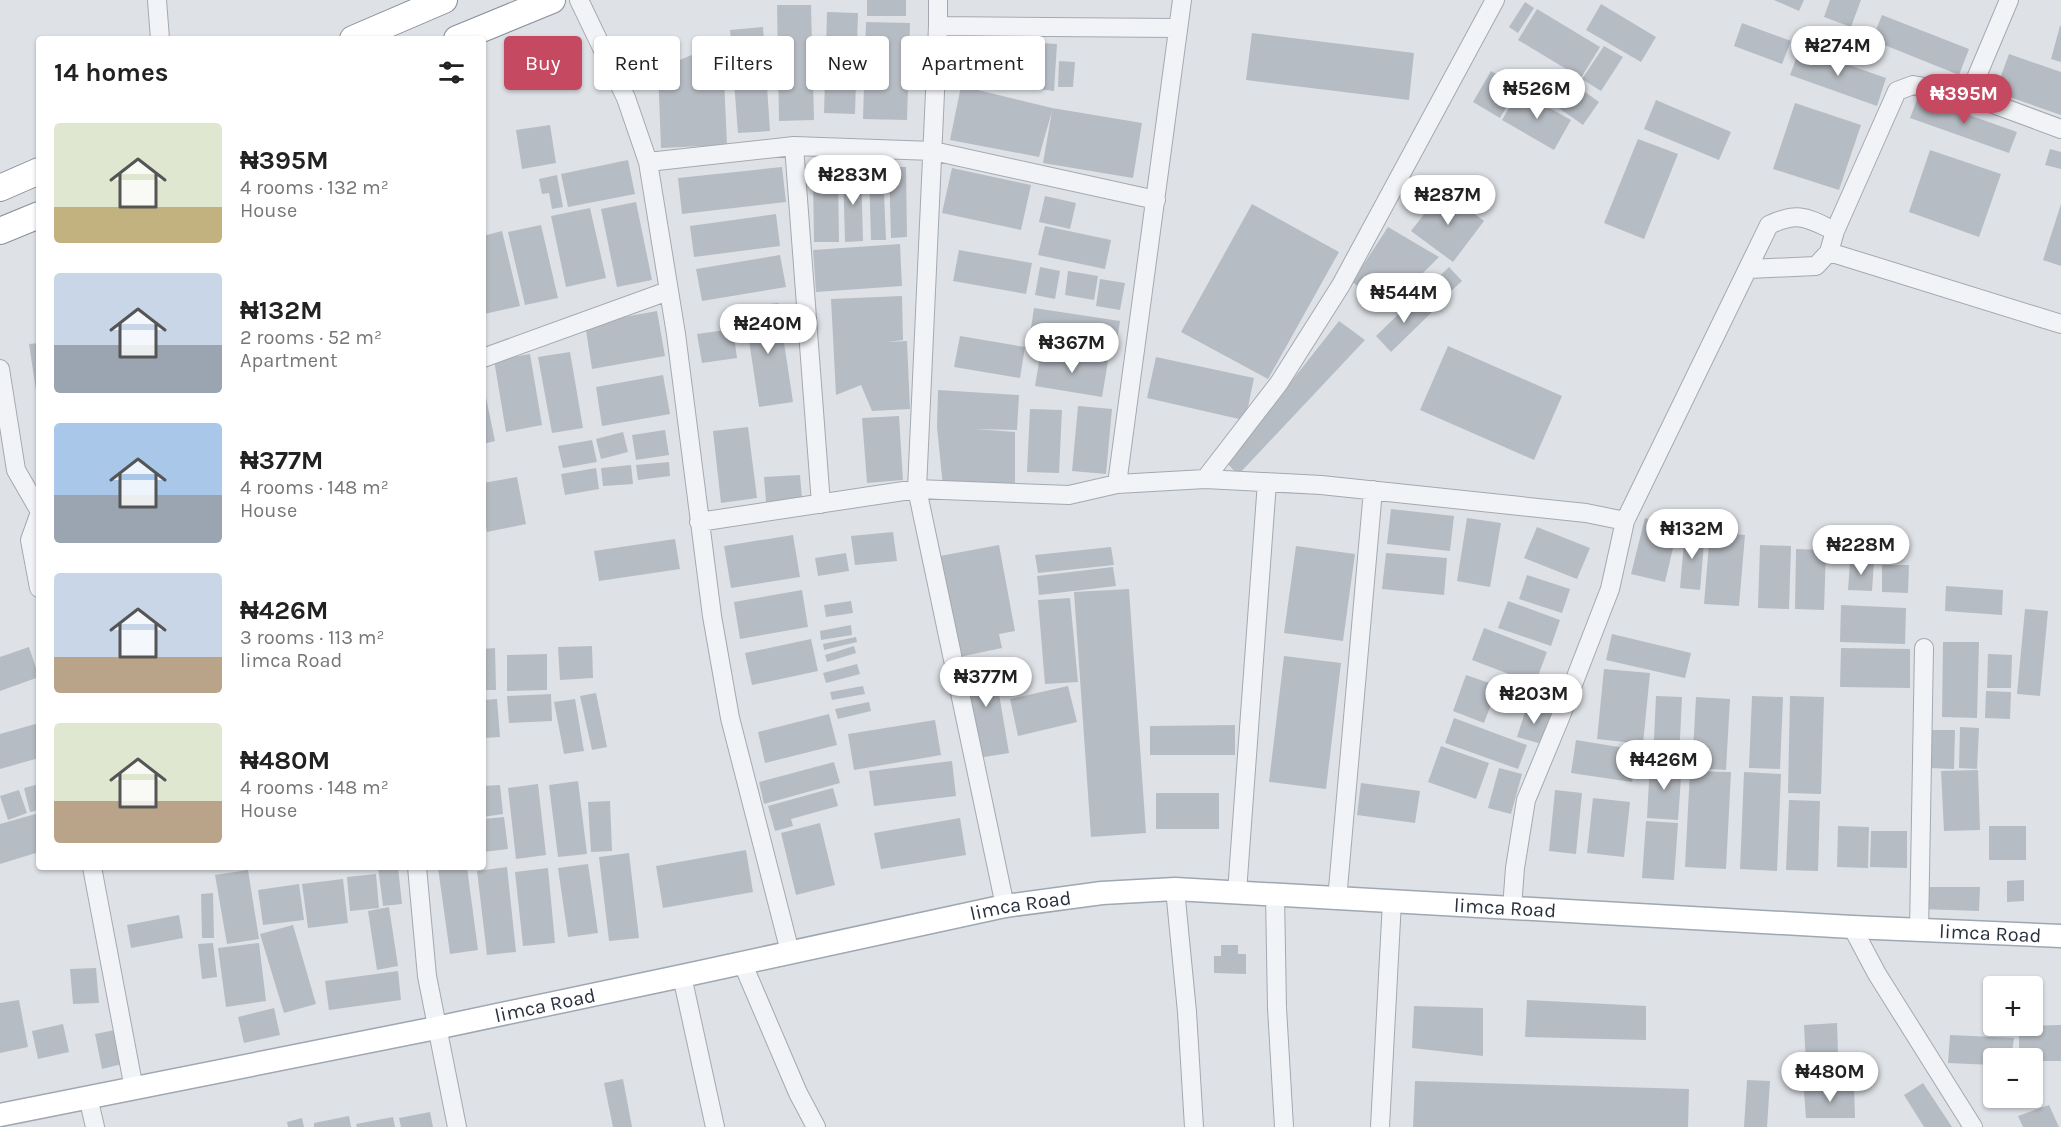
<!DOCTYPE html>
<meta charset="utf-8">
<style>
:root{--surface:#fff;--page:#f2f2f2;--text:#222;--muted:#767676;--accent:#c54a61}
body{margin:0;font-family:Karla,sans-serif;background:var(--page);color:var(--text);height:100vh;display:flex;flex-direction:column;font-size:22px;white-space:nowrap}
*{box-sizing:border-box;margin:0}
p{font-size:20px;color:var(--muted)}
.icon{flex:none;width:33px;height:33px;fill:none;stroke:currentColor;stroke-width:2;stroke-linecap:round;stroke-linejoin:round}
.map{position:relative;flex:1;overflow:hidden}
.drawer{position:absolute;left:36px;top:36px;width:450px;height:834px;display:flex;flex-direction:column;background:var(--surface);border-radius:6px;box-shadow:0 2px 4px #0004}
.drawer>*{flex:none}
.guide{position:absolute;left:504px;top:36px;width:570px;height:54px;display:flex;gap:12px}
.fabs{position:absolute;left:1983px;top:976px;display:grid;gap:12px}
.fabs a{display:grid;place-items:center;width:60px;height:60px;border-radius:6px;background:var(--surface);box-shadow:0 2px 4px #0004;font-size:30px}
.price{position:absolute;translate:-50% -51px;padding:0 14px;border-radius:21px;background:#fff;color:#222;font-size:20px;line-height:39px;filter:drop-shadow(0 2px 3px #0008)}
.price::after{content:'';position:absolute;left:50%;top:36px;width:18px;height:14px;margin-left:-9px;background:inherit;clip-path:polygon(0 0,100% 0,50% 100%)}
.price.selected{background:var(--accent);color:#fff}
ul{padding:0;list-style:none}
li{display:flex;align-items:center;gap:18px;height:150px;padding:0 18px}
li span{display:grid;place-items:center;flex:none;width:168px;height:120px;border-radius:6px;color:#555}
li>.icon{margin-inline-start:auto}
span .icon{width:72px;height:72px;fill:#fffc;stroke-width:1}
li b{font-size:26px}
h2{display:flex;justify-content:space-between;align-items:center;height:72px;padding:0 18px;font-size:26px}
.pill{padding:0 21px;border-radius:6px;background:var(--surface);box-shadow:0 2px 4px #0004;font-size:21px;line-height:54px}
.pill.selected{background:var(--accent);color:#fff}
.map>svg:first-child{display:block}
.building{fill:#b6bcc3}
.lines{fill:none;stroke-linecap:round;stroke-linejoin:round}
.minor-casing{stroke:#a4a9b1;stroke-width:20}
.major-casing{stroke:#9fa7b2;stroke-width:25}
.highway-casing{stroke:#87909d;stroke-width:28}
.minor{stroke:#f1f3f6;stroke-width:18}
.major{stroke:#fff;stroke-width:22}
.highway{stroke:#fff;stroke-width:26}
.labels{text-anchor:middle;stroke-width:6;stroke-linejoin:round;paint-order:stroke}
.street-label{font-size:20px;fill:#29313d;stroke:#eef1f5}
</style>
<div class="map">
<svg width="2061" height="1127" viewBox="0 0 2061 1127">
<rect width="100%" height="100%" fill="#dee2e7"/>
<path class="building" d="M867 0H906V16H867Z
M1774 0H1804L1799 11Z
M1830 0H1861L1851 27 1824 17Z
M1525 2 1534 8 1518 33 1509 27Z
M1601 4 1656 37 1641 62 1586 30Z
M777 5H811L814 120 779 121Z
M1537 9 1600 47 1581 78 1518 40Z
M827 12 858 13 855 114 824 113Z
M1882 15 1969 49 1959 75 1872 40Z
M866 22 910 23 907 120 863 119Z
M1742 23 1791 41 1782 64 1734 46Z
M2060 26H2061V62L2051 59Z
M763 27 770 131 738 133 730 30Z
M1252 33 1414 53 1409 100 1246 80Z
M1040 43 1057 44 1054 91 1038 89Z
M1604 46 1623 57 1601 91 1582 79Z
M711 47 724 79 727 145 661 148 658 69Z
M1015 47 1036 48 1035 86 1013 85Z
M1800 48 1886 78 1877 106 1790 75Z
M2009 54 2061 72V115L1995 92Z
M1059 61 1075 62 1073 87H1058Z
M1491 71 1518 87 1500 118 1473 102Z
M1563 76 1599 102 1583 125 1546 99Z
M961 86 1052 108 1142 123 1133 178 1043 163 1052 111 1039 157 950 140Z
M1519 91 1571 120 1554 150 1502 120Z
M1918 97 2017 132 2009 153 1910 118Z
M1656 100 1731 132 1719 160 1644 129Z
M1795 103 1861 125 1839 190 1773 169Z
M550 125 556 163 522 169 516 130Z
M1638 139 1678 154 1644 239 1604 223Z
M2050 149 2061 152V169L2045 165Z
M1930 150 2001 174 1979 237 1909 212Z
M628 160 635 194 568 207 561 174Z
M782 167 786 202 682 214 678 178Z
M889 167H906L907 237 891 238Z
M952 168 1031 185 1021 230 942 213Z
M861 170 863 241 845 242 843 171Z
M883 170 886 240H871L869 171Z
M557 175 563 207 552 209 549 193 542 194 539 179Z
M813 176H838L839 242H814Z
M1443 190 1484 221 1453 262 1411 231Z
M1045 196 1076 203 1070 229 1039 222Z
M636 202 652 280 617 287 601 209Z
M1252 204 1339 252 1268 379 1181 332Z
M2061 204V266L2043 260Z
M590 208 606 278 566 287 551 216Z
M776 214 780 246 694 257 690 226Z
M541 225 558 298 525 305 508 232Z
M1045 226 1111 240 1105 269 1038 255Z
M1388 227 1439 257 1389 307 1352 282Z
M502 231 520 306 484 314 483 236Z
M900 244 902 286 816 292 813 250Z
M959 250 1032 263 1026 294 953 281Z
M780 255 786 287 702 301 696 269Z
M1040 267 1060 271 1055 299 1035 295Z
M1449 267 1462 281 1435 306 1422 293Z
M1068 271 1098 276 1094 300 1065 295Z
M1100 279 1125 283 1120 310 1096 306Z
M902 296 903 340 887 342 907 341 910 409 872 411 861 385 836 395 831 299Z
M1417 296 1432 312 1391 352 1376 336Z
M778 303 793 402 759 407 744 307Z
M1034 308 1120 321 1115 354 1029 341Z
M657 311 665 356 592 369 585 324Z
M1339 321 1365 340 1238 475 1227 463Z
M733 329 737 358 702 363 697 334Z
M960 336 1025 347 1020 378 954 367Z
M39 343V404H38L29 344Z
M1448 346 1562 396 1534 460 1420 410Z
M1041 350 1108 361 1102 397 1035 386Z
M570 352 583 428 552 433 538 357Z
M530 354 542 425 506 432 494 360Z
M1156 357 1254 378 1247 412 1239 419 1147 398Z
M663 375 670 414 602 426 596 387Z
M483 383 495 441 483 444Z
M938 390 1019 395 1017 430 975 429 1015 432V486L943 487 937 427Z
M1078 406 1112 409 1106 474 1072 471Z
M1030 409 1062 410 1059 473 1027 472Z
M899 416 903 480 867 483 862 418Z
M748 427 757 498 721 503 713 431Z
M665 430 669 455 636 460 632 435Z
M623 432 628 452 601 459 596 439Z
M592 440 597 462 563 468 558 446Z
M669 462 670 476 638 480 636 465Z
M631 465 633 484 603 486 601 468Z
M596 468 599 489 565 495 561 474Z
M800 475 802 499 766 502 764 477Z
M517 477 526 524 487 532 483 512V483Z
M1391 509 1454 516 1450 551 1387 544Z
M1467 518 1501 523 1490 587 1457 581Z
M1645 518 1678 527 1665 582 1631 574Z
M1537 527 1590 548 1577 579 1524 558Z
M1685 530 1705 532 1700 590 1680 588Z
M893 532 897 561 855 565 851 536Z
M1710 532 1745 535 1739 606 1704 604Z
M793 535 800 577 731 588 724 546Z
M675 539 680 569 599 581 594 551Z
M999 545 1015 631 999 634 1002 648 959 657 940 556Z
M1760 545 1791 546 1789 609 1758 608Z
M1296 546 1355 554 1343 641 1284 633Z
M1111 547 1114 565 1038 573 1035 555Z
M1796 549 1826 550 1824 610 1795 609Z
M846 553 849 571 818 576 815 558Z
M1386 553 1447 558 1444 595 1382 589Z
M1850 561 1874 562 1872 591 1848 590Z
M1882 565H1909L1908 593 1882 592Z
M1113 567 1116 586 1039 595 1037 576Z
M1527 575 1570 589 1562 613 1519 599Z
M1946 586 2003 590 2002 615 1945 611Z
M1129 589 1146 833 1091 837 1074 592Z
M802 590 808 627 740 639 734 602Z
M1070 598 1078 682 1045 684 1038 600Z
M851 601 853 613 826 617 824 605Z
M1508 601 1560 620 1551 646 1498 628Z
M1841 605 1906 608 1905 644 1840 642Z
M2025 609 2048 611 2040 696 2017 694Z
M851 625 852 635 821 640 820 631Z
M1484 628 1547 652 1535 684 1472 660Z
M1612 634 1691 653 1685 678 1606 660Z
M856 637 857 642 824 650 823 644Z
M811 639 818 671 752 685 745 653Z
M1943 642H1979L1977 718 1942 717Z
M592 646 593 678 560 680 558 647Z
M854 646 856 653 827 662 825 655Z
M29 647 39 677 0 691V657Z
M495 648 496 690H483V649Z
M1841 648 1910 649V688L1840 687Z
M547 654V690L507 691V655Z
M1988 654 2012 655 2011 688H1987Z
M1284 656 1341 663 1326 789 1269 782Z
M993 658 1009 753 978 758 962 663Z
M857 664 860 674 826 683 823 673Z
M1604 669 1650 673 1643 744 1597 739Z
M1466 675 1498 686 1484 723 1453 711Z
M863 686 865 694 832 700 830 692Z
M1068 686 1077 722 1018 736 1010 699Z
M1986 691 2011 692 2010 719 1985 718Z
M596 693 607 747 592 750 580 696Z
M551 694 552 721 509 723 507 696Z
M1656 696 1682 697 1679 760 1653 759Z
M1752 696 1783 697 1780 769 1749 768Z
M1790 696 1824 697 1821 794 1788 793Z
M1696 697 1730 699 1726 770 1692 768Z
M497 699 500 737 483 738V700Z
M575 699 584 751 564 754 554 702Z
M869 702 871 711 838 719 835 709Z
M1527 706 1552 714 1542 744 1517 737Z
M829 714 837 745 765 763 758 732Z
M1454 718 1527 745 1518 769 1445 743Z
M935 720 941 755 854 770 848 734Z
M39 723V758L0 769V734Z
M1235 725V755H1150V726Z
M1960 727 1979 728 1977 769 1959 768Z
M1930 730H1955L1954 769 1929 768Z
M1576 740 1637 750 1632 782 1571 773Z
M1441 746 1489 763 1476 799 1428 782Z
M952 761 956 796 874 806 869 771Z
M834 762 840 783 764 804 759 782Z
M1650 762 1682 764 1678 820 1647 818Z
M1499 768 1522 774 1511 814 1488 808Z
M1978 770 1980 830 1944 831 1941 771Z
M1690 771 1731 772 1726 869 1685 867Z
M1744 772 1781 774 1777 871 1740 869Z
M578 781 587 854 558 857 549 785Z
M1361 783 1420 791 1415 823 1357 815Z
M39 784V810L30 812 24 788Z
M538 784 546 855 516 859 508 788Z
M500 785 503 814 483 817V786Z
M833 788 838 806 791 819 793 826 775 831 768 806Z
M19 790 27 813 8 820 0 796Z
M1555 790 1582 793 1576 854 1549 851Z
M1156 793H1219V829H1156Z
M1593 798 1630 802 1624 857 1587 853Z
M1789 800 1820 801 1818 871 1786 870Z
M610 801 612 851 591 852 588 802Z
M39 813V852L0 864V824Z
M504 817 508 849 483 852V819Z
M960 818 966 855 881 869 874 833Z
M1646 821 1678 823 1674 880 1642 878Z
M820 823 835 885 796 895 781 833Z
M1838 826 1869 827 1868 868 1837 867Z
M1989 826H2026V860H1989Z
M1871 831H1907V868L1870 867Z
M746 850 753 892 663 908 656 866Z
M629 853 639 938 609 941 599 857Z
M588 864 598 933 568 937 558 868Z
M378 867H398L402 904 383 906Z
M448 867H467L478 950 450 954 438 868Z
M507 867 516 952 487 955 477 871Z
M548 868 555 943 523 946 515 872Z
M248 870 259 939 227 944 215 875Z
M376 874 379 908 350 911 347 877Z
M343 879 348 923 308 928 302 884Z
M2024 880V901L2007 902V881Z
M299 884 304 920 263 925 258 890Z
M1920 887H1980L1979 911 1920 909Z
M213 893 214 938H202L201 894Z
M389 907 398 966 377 970 368 911Z
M179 915 183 938 131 948 127 925Z
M293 925 316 1004 284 1013 260 934Z
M213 943 217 977 202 979 198 944Z
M259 943 266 1001 226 1007 218 948Z
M1221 945H1238V954H1246V974L1214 973V956H1221Z
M96 968 99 1003 73 1004 70 969Z
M398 971 401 1000 329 1010 325 981Z
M19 1000 28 1047 0 1053V1003Z
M1527 1000 1646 1006V1040L1525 1037Z
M1414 1006 1483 1008V1056L1412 1048Z
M274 1008 280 1035 244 1043 238 1017Z
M1837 1023 1839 1084 1807 1086 1804 1025Z
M63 1024 69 1052 38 1059 32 1031Z
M2061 1025V1061H2032V1059H2019V1026Z
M115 1030 122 1064 102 1069 95 1034Z
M1950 1035 2014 1038 2011 1059H1994V1065L1948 1063Z
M623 1079 632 1127H613L604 1083Z
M1747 1080 1770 1081 1767 1127H1744Z
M1415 1081 1689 1089 1688 1127H1413Z
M1923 1083 1952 1127H1924L1904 1095Z
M1854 1086 1855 1118H1806L1804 1091Z
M2049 1105 2059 1127H2023L2018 1116Z
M430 1112 433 1127H401L399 1118Z
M349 1116 351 1127H314V1123Z
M393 1117 395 1127H357L356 1124Z
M302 1118 304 1127H288L287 1122Z"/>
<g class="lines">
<defs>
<path id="minor" d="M157 0 160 39
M579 0 626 98 648 162 676 334 712 616 730 718 790 952
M938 0V26L917 489 1005 906
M938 26 1178 28
M1969 95 2061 129
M794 146 821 504
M648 162 794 146 933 151 1156 200
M1835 231 1897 91 1913 85 1969 95 2009 0
M1829 252 2061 324
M483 358 668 291
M0 369 16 470 39 510
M1205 479 1279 383 1341 285 1495 0
M1117 484 1182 0
M39 515 30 540 39 588
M699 522 917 489 1069 495 1117 484 1205 479 1321 485 1586 513 1625 521
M92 867 134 1089
M417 867 427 976 457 1127
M1175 889 1187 1012 1194 1127
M1237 892 1267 482
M1275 895 1277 1008 1284 1127
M1337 900 1373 490
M1512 908 1515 868 1526 800 1560 718 1610 589 1625 521 1769 225C1799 211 1807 218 1835 231L1829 252 1816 266 1749 269
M1852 927 1877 974 1973 1127
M1919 930 1924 648
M742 962 798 1093 816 1127
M682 976 715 1127
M88 1097 95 1127
M1380 1127 1392 901"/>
<g id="major">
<path id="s1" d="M0 1115 436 1028 682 976 1005 906 1102 893 1175 889 1852 927 2061 936"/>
</g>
<path id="highway" d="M353 39 444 0
M457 39 552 0
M0 188 39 171
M0 231 39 215"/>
</defs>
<use href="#minor" class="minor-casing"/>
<use href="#major" class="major-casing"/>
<use href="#highway" class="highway-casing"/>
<use href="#minor" class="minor"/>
<use href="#major" class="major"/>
<use href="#highway" class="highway"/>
</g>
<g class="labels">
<g class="street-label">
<text dy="7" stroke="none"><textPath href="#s1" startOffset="1042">limca Road</textPath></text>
<text dy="7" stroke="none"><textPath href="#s1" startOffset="1528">limca Road</textPath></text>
<text dy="7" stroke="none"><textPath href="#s1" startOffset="2014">limca Road</textPath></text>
<text dy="7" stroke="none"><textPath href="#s1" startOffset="556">limca Road</textPath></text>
</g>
</g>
</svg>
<div class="fabs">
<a>+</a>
<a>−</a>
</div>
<b class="price" style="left:1838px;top:77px">₦274M</b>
<b class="price" style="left:1537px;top:120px">₦526M</b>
<b class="price selected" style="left:1964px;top:125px">₦395M</b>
<b class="price" style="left:853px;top:206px">₦283M</b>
<b class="price" style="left:1448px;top:226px">₦287M</b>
<b class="price" style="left:1404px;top:324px">₦544M</b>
<b class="price" style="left:768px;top:355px">₦240M</b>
<b class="price" style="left:1072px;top:374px">₦367M</b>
<b class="price" style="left:1692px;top:560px">₦132M</b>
<b class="price" style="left:1861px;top:576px">₦228M</b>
<b class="price" style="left:986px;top:708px">₦377M</b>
<b class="price" style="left:1534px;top:725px">₦203M</b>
<b class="price" style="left:1664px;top:791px">₦426M</b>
<b class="price" style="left:1830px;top:1103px">₦480M</b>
<div class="guide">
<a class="pill selected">Buy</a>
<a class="pill">Rent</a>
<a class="pill">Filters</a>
<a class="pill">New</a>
<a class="pill">Apartment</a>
</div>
<section class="drawer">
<h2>14 homes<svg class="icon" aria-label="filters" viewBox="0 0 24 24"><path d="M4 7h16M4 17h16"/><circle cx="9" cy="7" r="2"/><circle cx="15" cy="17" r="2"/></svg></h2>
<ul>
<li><span style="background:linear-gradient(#dfe7d0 70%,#c2b280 0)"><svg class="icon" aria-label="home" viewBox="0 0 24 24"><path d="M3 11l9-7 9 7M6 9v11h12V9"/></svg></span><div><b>₦395M</b><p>4 rooms · 132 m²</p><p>House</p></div></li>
<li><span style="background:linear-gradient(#c9d6e8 60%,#9aa5b1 0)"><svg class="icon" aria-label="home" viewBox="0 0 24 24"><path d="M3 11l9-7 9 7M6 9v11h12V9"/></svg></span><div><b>₦132M</b><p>2 rooms · 52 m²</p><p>Apartment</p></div></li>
<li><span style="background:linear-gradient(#a9c7e8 60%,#9aa5b1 0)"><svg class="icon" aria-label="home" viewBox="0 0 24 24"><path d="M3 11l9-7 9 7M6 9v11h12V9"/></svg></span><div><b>₦377M</b><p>4 rooms · 148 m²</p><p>House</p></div></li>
<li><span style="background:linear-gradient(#c9d6e8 70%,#b9a48a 0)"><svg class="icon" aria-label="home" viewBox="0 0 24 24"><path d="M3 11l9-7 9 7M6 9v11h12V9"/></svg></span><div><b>₦426M</b><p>3 rooms · 113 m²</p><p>limca Road</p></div></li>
<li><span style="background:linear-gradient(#dfe7d0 65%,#b9a48a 0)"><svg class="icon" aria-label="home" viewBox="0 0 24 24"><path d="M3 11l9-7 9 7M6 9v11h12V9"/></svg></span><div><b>₦480M</b><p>4 rooms · 148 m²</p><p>House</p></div></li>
</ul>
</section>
</div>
